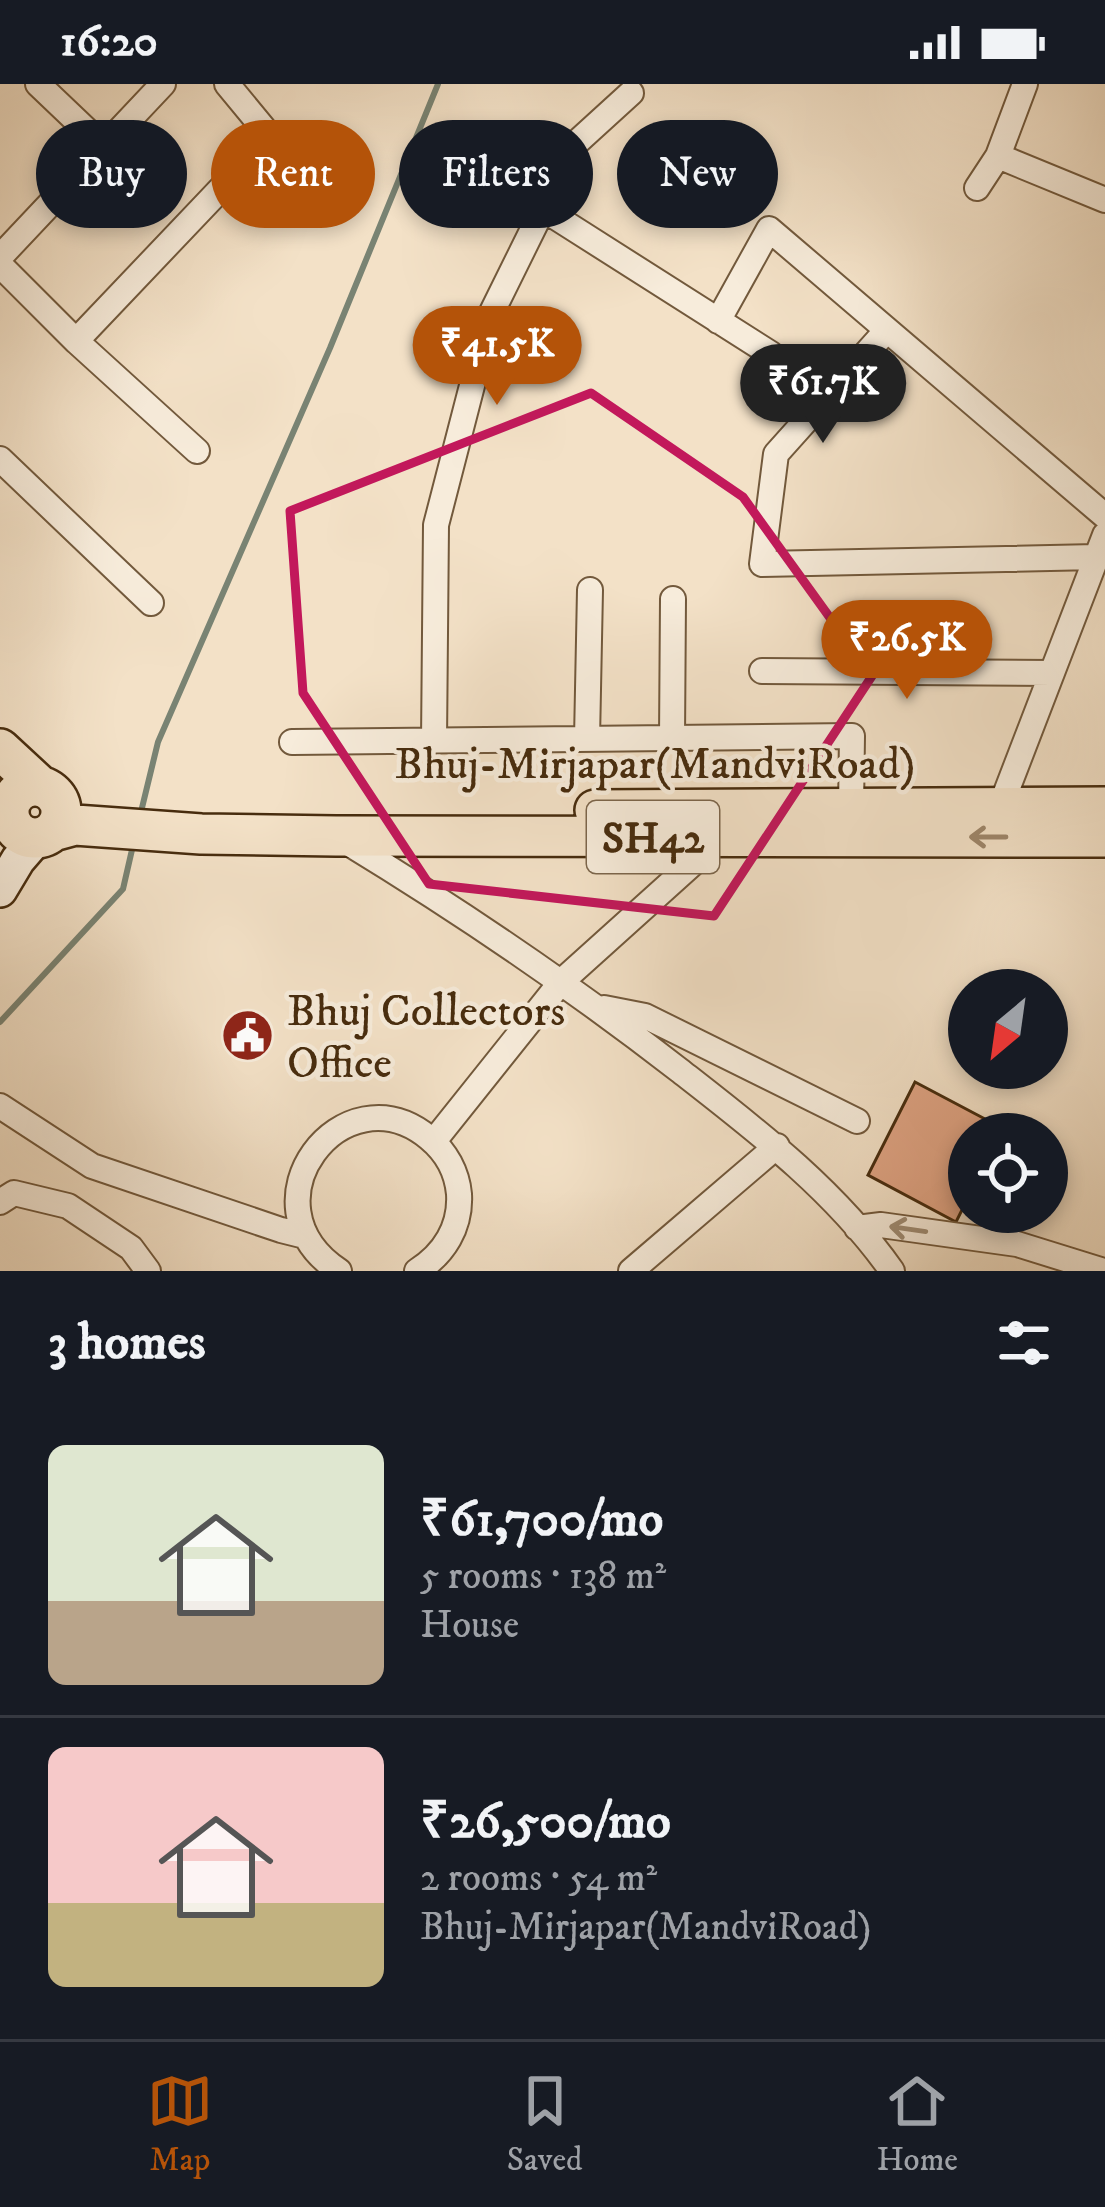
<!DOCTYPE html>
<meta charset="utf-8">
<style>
:root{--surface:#171b24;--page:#20242c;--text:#f1f3f6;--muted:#9ea1a6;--line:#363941;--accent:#b45309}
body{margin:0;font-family:"IM FELL DW Pica",serif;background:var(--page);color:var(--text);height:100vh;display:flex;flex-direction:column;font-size:45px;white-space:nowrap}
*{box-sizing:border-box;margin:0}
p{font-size:39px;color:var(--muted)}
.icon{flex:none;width:66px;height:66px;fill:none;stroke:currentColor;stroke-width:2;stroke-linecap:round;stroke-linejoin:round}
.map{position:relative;height:1187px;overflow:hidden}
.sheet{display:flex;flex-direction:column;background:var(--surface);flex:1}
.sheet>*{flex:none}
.guide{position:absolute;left:36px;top:36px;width:1035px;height:108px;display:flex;gap:24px}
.needle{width:78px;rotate:209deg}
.tools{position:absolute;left:948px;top:885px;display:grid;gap:24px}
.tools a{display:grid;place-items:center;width:120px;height:120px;border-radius:50%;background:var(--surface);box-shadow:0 6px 18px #0003;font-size:60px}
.price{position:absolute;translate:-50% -102px;padding:0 27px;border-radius:42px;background:var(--accent);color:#fff;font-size:39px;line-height:78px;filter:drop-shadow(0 3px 6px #0008)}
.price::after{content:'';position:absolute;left:50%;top:72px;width:36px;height:27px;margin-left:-18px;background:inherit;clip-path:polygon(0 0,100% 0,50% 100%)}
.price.selected{background:#222;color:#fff}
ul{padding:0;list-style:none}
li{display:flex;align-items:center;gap:36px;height:300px;padding:0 48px}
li+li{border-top:3px solid var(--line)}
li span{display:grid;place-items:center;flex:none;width:336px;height:240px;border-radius:18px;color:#555}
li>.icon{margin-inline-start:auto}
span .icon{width:144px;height:144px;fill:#fffc;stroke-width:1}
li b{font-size:51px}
h2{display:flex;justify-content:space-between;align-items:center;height:144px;padding:0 48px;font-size:51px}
.tag{padding:0 42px;border-radius:54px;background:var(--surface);box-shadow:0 6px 18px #0003;font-size:42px;line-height:108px}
.tag.selected{background:var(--accent);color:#fff}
.status{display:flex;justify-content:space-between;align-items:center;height:84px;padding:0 60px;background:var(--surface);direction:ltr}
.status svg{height:33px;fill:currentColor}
.tabs{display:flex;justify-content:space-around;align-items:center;height:168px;border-top:3px solid var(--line);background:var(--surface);font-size:33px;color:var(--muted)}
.tabs a{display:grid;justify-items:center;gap:6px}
.tabs .selected{color:var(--accent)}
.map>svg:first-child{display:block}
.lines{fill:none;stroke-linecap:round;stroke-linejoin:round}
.stream{stroke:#798373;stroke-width:6}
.building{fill:#dfa383;stroke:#472c0e;stroke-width:3}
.street-casing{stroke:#72593c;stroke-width:28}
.secondary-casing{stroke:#472c0e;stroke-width:38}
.primary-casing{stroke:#472c0e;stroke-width:44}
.street{stroke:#f7ecdb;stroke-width:24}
.secondary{stroke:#f7ecdb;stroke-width:33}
.primary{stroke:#f3e1c7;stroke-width:39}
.oneway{stroke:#9d866a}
.oneway2{stroke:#9f8c74}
.marked{fill:none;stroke:#c2185b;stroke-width:9;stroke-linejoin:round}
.labels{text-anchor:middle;stroke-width:9;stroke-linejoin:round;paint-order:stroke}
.shield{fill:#f7ecdb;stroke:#7c664c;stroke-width:3}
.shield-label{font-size:42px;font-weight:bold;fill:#472c0e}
.street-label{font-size:45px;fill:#472c0e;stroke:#f7ecdb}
.poi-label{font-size:45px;fill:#472c0e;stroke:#f7ecdb;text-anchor:start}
</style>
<div class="status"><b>16:20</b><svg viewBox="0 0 49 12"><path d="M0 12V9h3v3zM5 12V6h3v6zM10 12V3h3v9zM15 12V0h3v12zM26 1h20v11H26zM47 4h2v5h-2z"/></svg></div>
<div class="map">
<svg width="1105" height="1187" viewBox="0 0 1105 1187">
<rect width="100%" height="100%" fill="#f3e1c7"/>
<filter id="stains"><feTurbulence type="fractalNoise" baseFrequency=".00167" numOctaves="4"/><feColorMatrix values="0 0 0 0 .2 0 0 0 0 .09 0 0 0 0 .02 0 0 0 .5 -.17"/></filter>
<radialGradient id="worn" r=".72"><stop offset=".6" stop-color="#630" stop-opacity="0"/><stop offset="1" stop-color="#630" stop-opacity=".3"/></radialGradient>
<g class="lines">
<path class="stream" d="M140 732 158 658 330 264 438 0
M0 938 123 805 134 757"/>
</g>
<path class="building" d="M915 998 1004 1045 1001 1050H969V1112L956 1138 868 1091Z"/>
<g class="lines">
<defs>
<path id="street" d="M38 0 103 62
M227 0 325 119
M998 72 1105 116
M977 104 998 72 1025 0
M543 125 771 270
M0 173 163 0
M0 181 76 257 197 367
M718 237 769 145 1105 432
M887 246 776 370 762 480 1096 473
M76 257 270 53
M0 375 151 519
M762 587 1052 589
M672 654 673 515
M587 655 590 506
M434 657 436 441 490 232 575 60 631 9
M292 658 852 652 851 725
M1000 724 1105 451
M345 757C460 827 572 903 679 986 756 1046 835 1106 892 1187
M604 924 645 932 857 1037
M0 1022 92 1082 281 1146 305 1152
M434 1057 561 898 722 753
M0 1118 14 1109 68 1122 131 1164 148 1187
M857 1144 881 1141 1017 1160 1104 1187
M339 1187C238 1120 343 983 429 1054 446 1068 457 1088 459 1110 461 1143 444 1170 417 1187
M631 1187 777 1062"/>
<path id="secondary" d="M0 806 18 776 37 754"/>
<path id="primary" d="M0 665 40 702
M9 728a26 26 0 1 1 52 0a26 26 0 1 1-52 0Z
M595 726 1105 723
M53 747 75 741 201 750 336 752 1105 753"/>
</defs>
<use href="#street" class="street-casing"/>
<use href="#secondary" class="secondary-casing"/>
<use href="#primary" class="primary-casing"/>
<use href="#street" class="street"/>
<use href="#secondary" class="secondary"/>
<use href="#primary" class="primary"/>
</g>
<defs><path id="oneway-shaft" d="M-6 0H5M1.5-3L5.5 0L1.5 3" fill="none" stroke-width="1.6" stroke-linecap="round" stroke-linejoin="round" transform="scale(3)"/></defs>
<use class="oneway" href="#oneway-shaft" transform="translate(988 753) rotate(180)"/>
<use class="oneway2" href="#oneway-shaft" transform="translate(908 1145) rotate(-172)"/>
<path class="marked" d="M591 309 743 413 872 592 714 832 429 800 303 609 290 427Z"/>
<defs>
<symbol id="civic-disc" viewBox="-11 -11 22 22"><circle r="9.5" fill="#8f2418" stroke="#f7ecdb"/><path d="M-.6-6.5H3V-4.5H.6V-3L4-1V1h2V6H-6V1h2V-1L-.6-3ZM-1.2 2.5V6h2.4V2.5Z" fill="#fff"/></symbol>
</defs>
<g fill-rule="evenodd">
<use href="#civic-disc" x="218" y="922" width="59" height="59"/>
</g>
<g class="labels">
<rect class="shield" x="587" y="717" width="132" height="72" rx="9"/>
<g class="shield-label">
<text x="653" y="768">SH42</text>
</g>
<g class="street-label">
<text x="655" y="694">Bhuj-Mirjapar(MandviRoad)</text>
</g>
<g class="poi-label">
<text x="287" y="941">Bhuj Collectors<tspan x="287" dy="52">Office</tspan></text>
</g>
</g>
<rect width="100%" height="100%" filter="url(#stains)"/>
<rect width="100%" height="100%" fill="url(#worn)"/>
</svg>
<div class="tools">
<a><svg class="needle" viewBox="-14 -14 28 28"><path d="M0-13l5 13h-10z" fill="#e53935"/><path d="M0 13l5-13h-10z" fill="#9ea1a6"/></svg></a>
<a><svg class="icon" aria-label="locate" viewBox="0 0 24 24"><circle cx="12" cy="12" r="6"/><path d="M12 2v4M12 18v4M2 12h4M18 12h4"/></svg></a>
</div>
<b class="price" style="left:497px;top:324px">₹41.5K</b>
<b class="price selected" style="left:823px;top:362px">₹61.7K</b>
<b class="price" style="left:907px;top:618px">₹26.5K</b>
<div class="guide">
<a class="tag">Buy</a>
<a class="tag selected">Rent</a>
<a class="tag">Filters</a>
<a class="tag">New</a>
</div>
</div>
<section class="sheet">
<h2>3 homes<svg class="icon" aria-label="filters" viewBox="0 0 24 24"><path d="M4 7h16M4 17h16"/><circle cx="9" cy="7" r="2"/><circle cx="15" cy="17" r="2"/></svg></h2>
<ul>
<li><span style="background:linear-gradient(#dfe7d0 65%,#b9a48a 0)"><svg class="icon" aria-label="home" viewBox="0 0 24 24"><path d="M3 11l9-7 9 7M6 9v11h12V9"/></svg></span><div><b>₹61,700/mo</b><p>5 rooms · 138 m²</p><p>House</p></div></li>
<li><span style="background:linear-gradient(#f6c9c9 65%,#c2b280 0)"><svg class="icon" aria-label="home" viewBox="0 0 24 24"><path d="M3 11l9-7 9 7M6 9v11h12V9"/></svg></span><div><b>₹26,500/mo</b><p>2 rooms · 54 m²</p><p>Bhuj-Mirjapar(MandviRoad)</p></div></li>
</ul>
</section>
<nav class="tabs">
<a class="selected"><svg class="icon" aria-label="map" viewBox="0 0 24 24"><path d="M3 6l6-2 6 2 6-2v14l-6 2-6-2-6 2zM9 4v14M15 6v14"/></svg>Map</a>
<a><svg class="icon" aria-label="saved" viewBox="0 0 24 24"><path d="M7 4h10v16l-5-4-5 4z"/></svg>Saved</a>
<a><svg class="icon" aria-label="home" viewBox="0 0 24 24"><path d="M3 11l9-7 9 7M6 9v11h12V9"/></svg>Home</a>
</nav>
